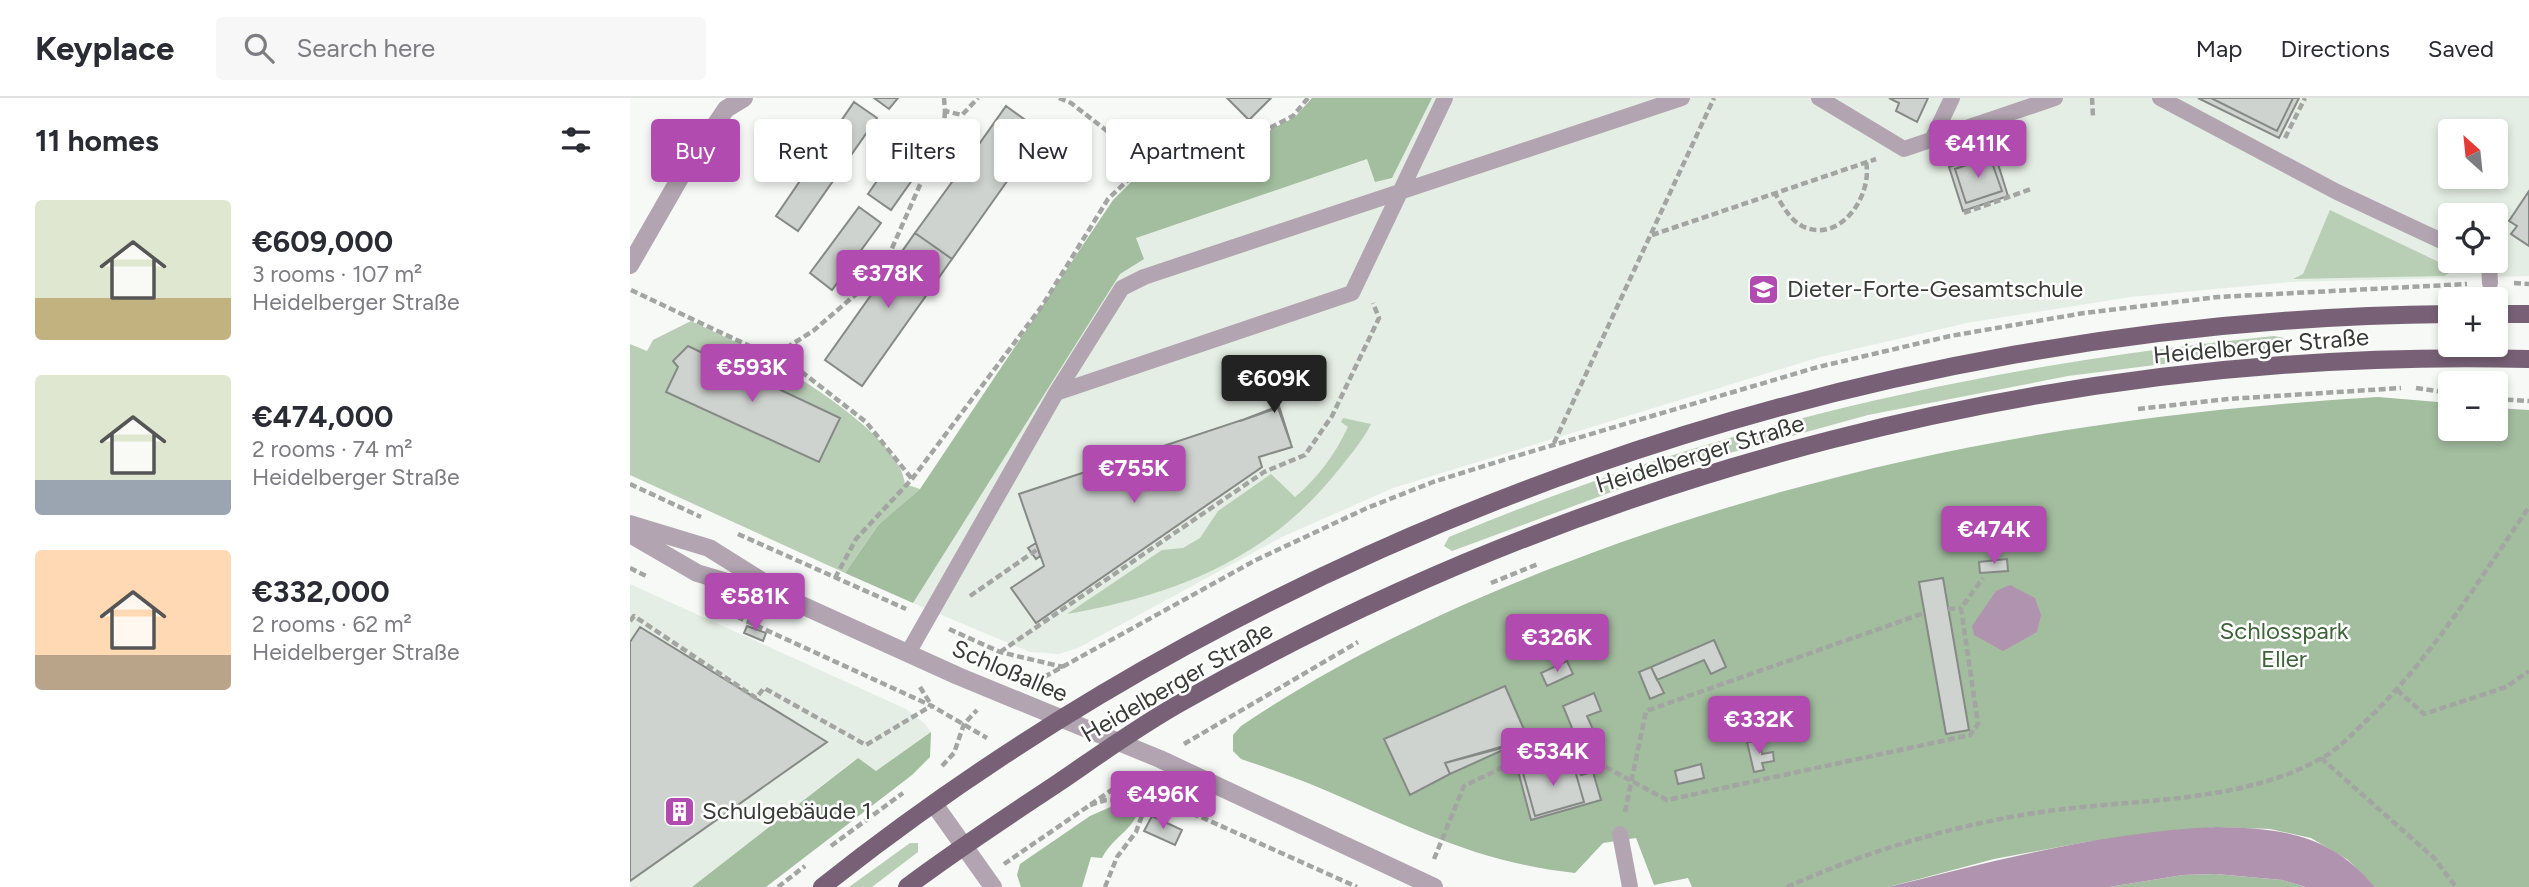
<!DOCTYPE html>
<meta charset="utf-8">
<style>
:root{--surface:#fff;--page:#f7f7f7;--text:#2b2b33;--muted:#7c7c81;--line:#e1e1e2;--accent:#b14bb0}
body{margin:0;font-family:Figtree,sans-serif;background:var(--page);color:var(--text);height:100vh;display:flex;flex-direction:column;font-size:26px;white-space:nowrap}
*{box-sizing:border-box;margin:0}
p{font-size:23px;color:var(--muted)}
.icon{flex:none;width:38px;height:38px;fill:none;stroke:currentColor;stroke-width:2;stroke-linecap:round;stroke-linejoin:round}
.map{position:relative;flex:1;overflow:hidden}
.drawer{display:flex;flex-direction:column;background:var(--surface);width:630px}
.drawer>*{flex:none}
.banner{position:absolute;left:21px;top:21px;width:665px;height:63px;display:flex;gap:14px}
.needle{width:46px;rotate:333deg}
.fabs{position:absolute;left:1808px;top:21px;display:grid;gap:14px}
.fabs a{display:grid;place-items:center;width:70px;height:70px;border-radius:7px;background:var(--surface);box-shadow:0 4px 10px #0003;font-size:35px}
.price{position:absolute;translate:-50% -60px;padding:0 16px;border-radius:7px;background:var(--accent);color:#fff;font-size:23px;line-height:46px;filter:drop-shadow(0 2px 4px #0008)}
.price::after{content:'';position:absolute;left:50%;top:42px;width:21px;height:16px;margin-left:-10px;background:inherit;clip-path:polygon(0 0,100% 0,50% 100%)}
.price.on{background:#222;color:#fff}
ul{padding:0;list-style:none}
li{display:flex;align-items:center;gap:21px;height:175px;padding:0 35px}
li span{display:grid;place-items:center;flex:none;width:196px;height:140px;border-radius:7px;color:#555}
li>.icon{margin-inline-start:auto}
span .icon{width:84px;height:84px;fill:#fffc;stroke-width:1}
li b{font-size:30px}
h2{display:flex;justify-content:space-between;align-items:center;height:84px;padding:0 35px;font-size:30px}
.pill{padding:0 24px;border-radius:7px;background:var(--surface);box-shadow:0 4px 10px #0003;font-size:24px;line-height:63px}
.pill.on{background:var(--accent);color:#fff}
header{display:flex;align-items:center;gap:42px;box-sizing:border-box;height:98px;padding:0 35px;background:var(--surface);border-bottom:2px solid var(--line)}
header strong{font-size:33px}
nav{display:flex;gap:38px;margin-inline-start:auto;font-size:24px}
.search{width:490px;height:63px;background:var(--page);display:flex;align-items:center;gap:18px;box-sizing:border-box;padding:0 24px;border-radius:7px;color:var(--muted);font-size:26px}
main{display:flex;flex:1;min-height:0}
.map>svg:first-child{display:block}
.built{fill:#e5eee4;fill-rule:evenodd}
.green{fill:#b9cfb5}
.forest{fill:#a3bd9f}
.water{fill:#b094af}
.building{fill:#cfd3cf;stroke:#868a86;stroke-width:2;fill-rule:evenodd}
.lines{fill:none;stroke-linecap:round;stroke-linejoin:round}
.path{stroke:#a2a5a1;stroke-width:4.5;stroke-dasharray:7 3.5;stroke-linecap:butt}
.lane{stroke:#b2a5b1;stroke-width:16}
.street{stroke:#b2a5b1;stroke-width:18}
.primary{stroke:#786176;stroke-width:18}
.labels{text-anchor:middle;stroke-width:5;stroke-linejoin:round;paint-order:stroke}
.poi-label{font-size:24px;fill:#393b39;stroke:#fff;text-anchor:start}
.street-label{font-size:24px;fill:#393b39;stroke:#fff}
.park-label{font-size:24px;fill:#3d6338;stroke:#fff}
</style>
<header>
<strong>Keyplace</strong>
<div class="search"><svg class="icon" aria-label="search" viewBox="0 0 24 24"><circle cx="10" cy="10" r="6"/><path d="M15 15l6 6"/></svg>Search here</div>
<nav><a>Map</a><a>Directions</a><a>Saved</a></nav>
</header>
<main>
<section class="drawer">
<h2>11 homes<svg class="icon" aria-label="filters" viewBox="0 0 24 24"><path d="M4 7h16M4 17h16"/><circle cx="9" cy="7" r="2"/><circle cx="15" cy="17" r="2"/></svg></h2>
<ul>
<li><span style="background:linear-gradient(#dfe7d0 70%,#c2b280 0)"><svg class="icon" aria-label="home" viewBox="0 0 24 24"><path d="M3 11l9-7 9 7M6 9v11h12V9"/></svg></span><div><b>€609,000</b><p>3 rooms · 107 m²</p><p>Heidelberger Straße</p></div></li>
<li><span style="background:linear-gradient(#dfe7d0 75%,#9aa5b1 0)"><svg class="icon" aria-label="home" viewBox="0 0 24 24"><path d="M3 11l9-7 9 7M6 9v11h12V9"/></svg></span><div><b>€474,000</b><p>2 rooms · 74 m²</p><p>Heidelberger Straße</p></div></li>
<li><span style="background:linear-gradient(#ffd9b3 75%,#b9a48a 0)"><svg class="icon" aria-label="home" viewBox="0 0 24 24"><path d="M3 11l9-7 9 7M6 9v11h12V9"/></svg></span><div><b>€332,000</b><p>2 rooms · 62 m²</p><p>Heidelberger Straße</p></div></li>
</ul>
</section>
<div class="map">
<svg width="1899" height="789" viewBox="0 0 1899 789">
<rect width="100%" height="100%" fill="#f6f9f5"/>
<path class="built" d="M746 0H1899V178L1661 184 1500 199 1337 225 1190 259 763 390 652 439 448 550 429 556 400 554 283 505 297 465 527 91ZM1820 33H1866V79H1820ZM1820 117H1866V163H1820Z
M0 486 276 611 294 625 301 634 246 673 227 660 62 789H0Z"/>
<path class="green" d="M1700 112 1815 167 1819 175 1814 178 1663 181 1673 176Z
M61 223 134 257 126 281 58 249 43 263 48 269 37 294 189 364 209 320 139 287 147 270 151 269C185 289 272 345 275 386L290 391 249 426 215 475 0 377V246L17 253 23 242Z
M1644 238 1659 241V250L1438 278 1238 317 1052 368 822 453 814 448 819 439C1086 327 1356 267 1644 238Z
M713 320 741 326C733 342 721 356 710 370 640 460 546 497 437 516L532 452 553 450 570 440 588 413 641 376 665 399C688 380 705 356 718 329L711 324Z
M280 745H288V754L242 789H219Z"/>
<path class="forest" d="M682 0H802L762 80 745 84 737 61 506 140 514 161 490 176 283 505 215 475 249 426 290 391 483 102 518 67 540 56 623 41 665 19Z
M1748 299 1820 305V331H1866V310L1899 312V789H1745L1718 762 1681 740 1640 731 1586 729 1456 744 1364 761 1259 789H1062L1058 780 1024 787 1006 740 973 745 945 775C847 764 785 731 697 693 669 681 640 671 611 661L603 653V637L611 628C730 548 856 493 989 445 1242 356 1482 315 1748 299Z
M301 634 300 659 282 677 136 789H62L228 660 246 673Z
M485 707H494L508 715C498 736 484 738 472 760L461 759 452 789H391L387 777 390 766 460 718Z
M1586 776 1652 782 1676 789H1479L1553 777Z"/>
<path class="water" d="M1380 487 1405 500 1411 517 1407 534 1373 553 1344 537 1342 528 1366 493Z
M1586 729C1652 730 1700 736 1745 789H1676L1652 782 1586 776 1553 777 1479 789H1259C1367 762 1474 734 1586 729Z"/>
<path class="building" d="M244 0H268L259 11Z
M597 0H641L619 22Z
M1259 0H1298L1287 24 1266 13 1269 5Z
M1568 0H1581L1647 33 1663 0H1669L1649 40Z
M1581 0H1663L1647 33Z
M224 4 247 20 168 133 146 118Z
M376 8 412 34 322 161 285 135 322 84 307 74 315 62 330 73Z
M1364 53 1378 98 1333 113 1319 69ZM1360 59 1372 93 1336 105 1325 71Z
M1360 59 1372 93 1336 105 1325 71Z
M262 61 285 78 261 112 238 96Z
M1899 93V148L1881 136 1887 128 1879 123Z
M229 109 251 125 202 192 180 175Z
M285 135 322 161 232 288 195 262Z
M58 248 210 320 189 364 36 294 48 269 43 263Z
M649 308 661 346 648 310 610 323Z
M648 310 662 349 629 359 632 369 406 525 381 490 414 468 389 396Z
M406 445 410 458 406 461 398 450Z
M1377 461 1378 473 1350 475 1349 464Z
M1313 480 1339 632 1316 636 1289 484Z
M117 528 136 535 133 543 114 535Z
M10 529 197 644 0 783V544Z
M1084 542 1096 569 1081 576 1074 562 1027 582 1021 569Z
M937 563 943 576 917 588 911 575Z
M1021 569 1034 595 1020 601 1009 574Z
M875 588 899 643 815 665 820 676 780 697 754 641Z
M964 595 971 613 957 618 969 645 951 652 933 608Z
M895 642 820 676 815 665Z
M1130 643 1132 656 1143 654 1144 663 1132 665 1134 672 1124 674 1117 644Z
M945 657 951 677 963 674 971 702 901 722 888 673ZM942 662 954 704 905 718 893 675Z
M942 662 954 704 905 718 893 675Z
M1071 666 1074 680 1048 686 1045 673Z
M522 718 552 732 545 747 514 733Z"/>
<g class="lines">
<path class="path" d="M314 0 315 13 332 17 348 0
M429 0 441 5 517 64
M1462 0 1463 19
M1655 40 1675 0
M313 41 315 13
M1144 94C1152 106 1159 121 1172 128 1210 147 1243 97 1236 64
M1334 115 1401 91
M1022 137 1246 61
M1884 185 1899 186
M1 192 168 271 236 324 282 381
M231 192 241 199
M134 283 143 258 183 233 231 192 259 157 293 80 304 42 313 41 333 55 323 67
M1786 290 1820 295
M1866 301 1899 303
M1508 311 1598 301 1771 290
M924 345 1084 0
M0 386 71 419
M108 436 276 511
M0 470 16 478
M205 480 226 441 282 381 412 208 478 101 517 64 539 55 622 39 663 18 678 0
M861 485 908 466
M340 498 408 451
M88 510 302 608 357 640
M1318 511 1331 510
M0 523 4 518 126 600 134 590 236 647 301 608
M319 531 370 554 433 569
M370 554 634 374 675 357 702 318 749 220 743 205
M405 584 626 462 737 410 803 384 883 359 1188 269 1320 238 1454 215 1588 199 1837 186
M290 589 300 605
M1767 592 1794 616 1876 589 1899 573
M554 646 728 544
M1691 660 1804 760 1826 789
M312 668 324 655 334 626 347 612
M460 707 476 702 518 701 571 719 727 789
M995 714 1016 613 1294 515
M201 748 273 695
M804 761 834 688 884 664 946 653 1037 702 1340 637 1348 626 1331 510 1353 480
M374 766 505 676
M148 789 175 768
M475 789 487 759 506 734 518 701
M1157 789C1242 751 1333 724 1426 712 1512 701 1613 704 1690 661 1709 651 1724 634 1739 620 1803 558 1849 482 1899 409"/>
<path class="lane" d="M1189 0 1274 51 1425 0
M1530 0 1707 94 1820 147
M1302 42 1322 0
M1852 163 1859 166 1860 185
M426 295 722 195 815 0
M278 555 426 295 492 190 514 179 1052 0
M990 736 1000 789"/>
<path class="street" d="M0 167 54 73 96 11 114 0
M0 426 79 450 146 492
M0 436 67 475 167 505 328 578 530 661 804 789
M304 706 363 789"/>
<path class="primary" d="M1866 216H1899
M192 789C648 427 1238 221 1820 216
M277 789C326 752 377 719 428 685 469 657 509 628 552 604 958 373 1431 249 1899 261"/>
</g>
<defs>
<symbol id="school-square" viewBox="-11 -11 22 22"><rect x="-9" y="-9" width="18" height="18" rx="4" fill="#b14bb0" stroke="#fff"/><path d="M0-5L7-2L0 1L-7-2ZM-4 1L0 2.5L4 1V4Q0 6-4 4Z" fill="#fff"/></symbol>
<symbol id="building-square" viewBox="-11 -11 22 22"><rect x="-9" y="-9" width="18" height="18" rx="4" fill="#b14bb0" stroke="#fff"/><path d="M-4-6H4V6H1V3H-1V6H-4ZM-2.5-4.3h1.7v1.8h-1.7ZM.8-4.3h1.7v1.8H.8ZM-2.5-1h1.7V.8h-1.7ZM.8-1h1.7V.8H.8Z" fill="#fff"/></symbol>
</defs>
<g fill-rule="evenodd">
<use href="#school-square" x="1116" y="174" width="35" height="35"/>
<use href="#building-square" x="32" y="696" width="35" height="35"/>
</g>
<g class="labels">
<g class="poi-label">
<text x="1157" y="199">Dieter-Forte-Gesamtschule</text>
<text x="72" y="721">Schulgebäude 1</text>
</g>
<g class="street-label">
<text transform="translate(1631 248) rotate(-5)" y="8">Heidelberger Straße</text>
<text transform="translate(1070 356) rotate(-17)" y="8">Heidelberger Straße</text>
<text transform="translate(380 573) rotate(23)" y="8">Schloßallee</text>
<text transform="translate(547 584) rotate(-30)" y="8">Heidelberger Straße</text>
</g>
<g class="park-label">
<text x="1654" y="541">Schlosspark<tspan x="1654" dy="28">Eller</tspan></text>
</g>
</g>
</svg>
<div class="fabs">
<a><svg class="needle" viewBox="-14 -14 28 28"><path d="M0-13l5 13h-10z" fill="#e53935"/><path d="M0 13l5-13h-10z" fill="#7c7c81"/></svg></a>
<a><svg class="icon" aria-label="locate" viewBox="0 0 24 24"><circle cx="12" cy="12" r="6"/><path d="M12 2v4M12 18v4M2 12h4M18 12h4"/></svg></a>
<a>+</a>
<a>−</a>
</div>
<b class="price" style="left:1348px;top:82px">€411K</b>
<b class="price" style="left:258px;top:212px">€378K</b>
<b class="price" style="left:122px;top:306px">€593K</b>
<b class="price on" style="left:644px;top:317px">€609K</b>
<b class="price" style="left:504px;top:407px">€755K</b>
<b class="price" style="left:1364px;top:468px">€474K</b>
<b class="price" style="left:125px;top:535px">€581K</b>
<b class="price" style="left:927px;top:576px">€326K</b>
<b class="price" style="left:1129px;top:658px">€332K</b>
<b class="price" style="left:923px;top:690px">€534K</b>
<b class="price" style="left:533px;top:733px">€496K</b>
<div class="banner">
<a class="pill on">Buy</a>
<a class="pill">Rent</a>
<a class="pill">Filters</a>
<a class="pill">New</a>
<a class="pill">Apartment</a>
</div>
</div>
</main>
